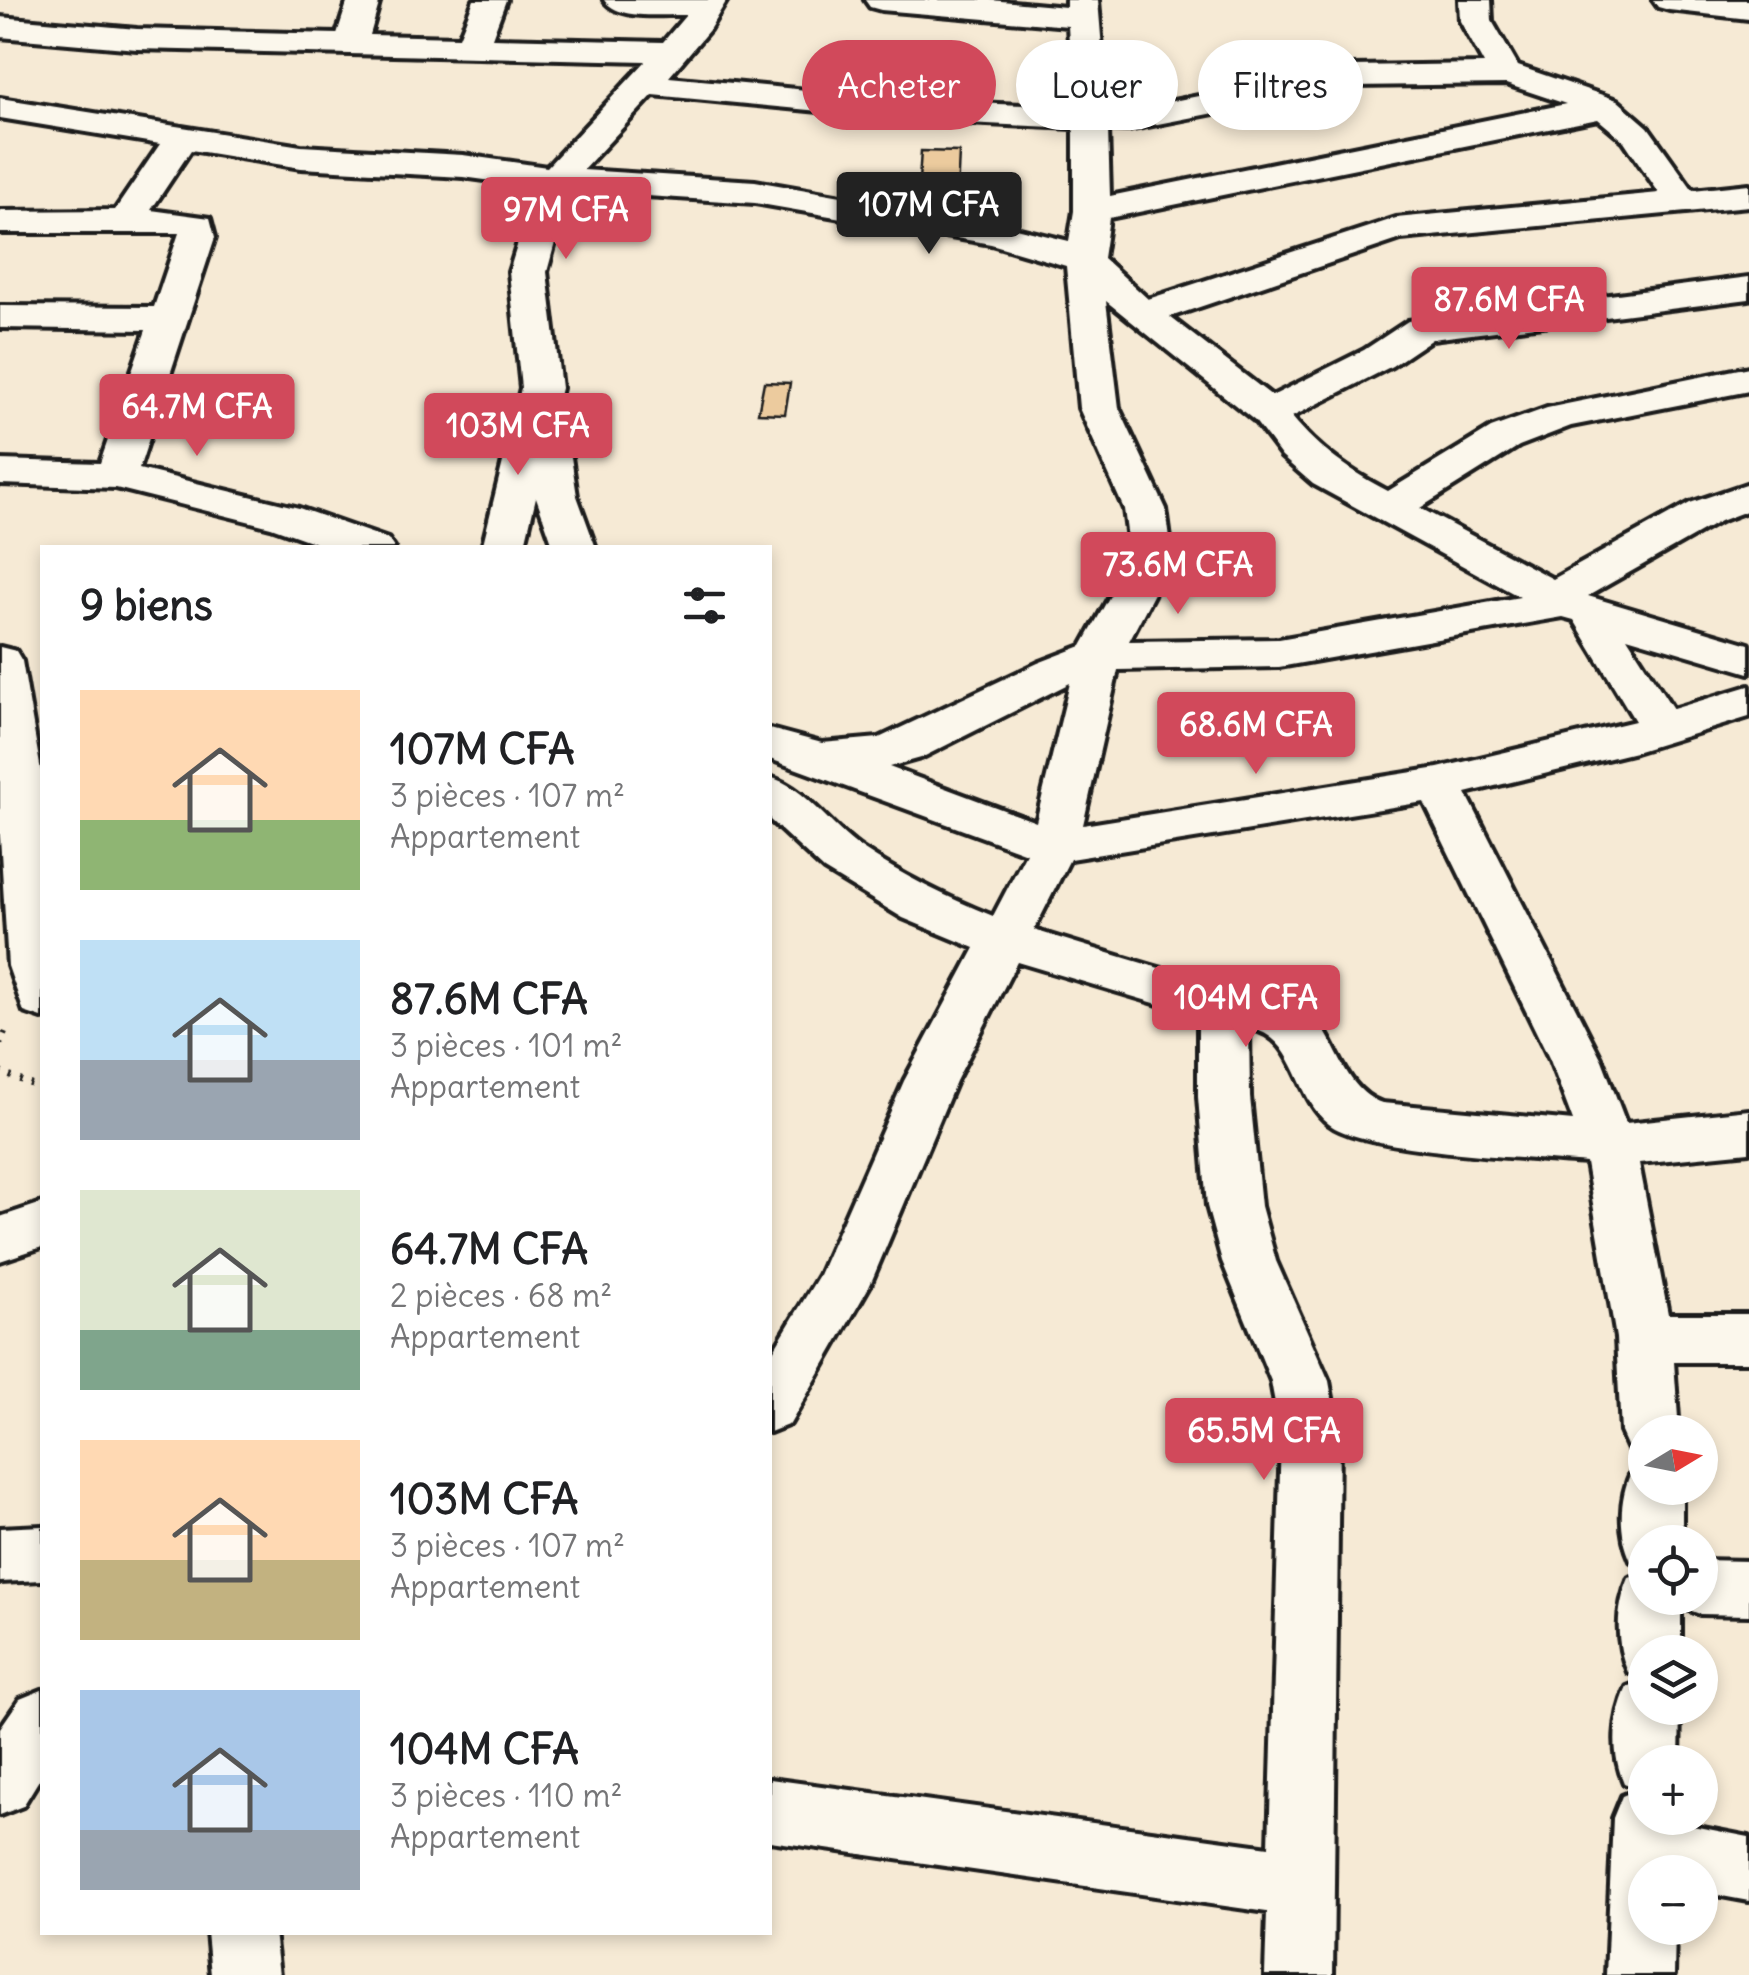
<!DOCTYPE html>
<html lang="fr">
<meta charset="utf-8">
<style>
:root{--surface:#fff;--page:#f2f2f2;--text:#202124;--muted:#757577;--accent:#d1495b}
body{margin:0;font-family:Delius,sans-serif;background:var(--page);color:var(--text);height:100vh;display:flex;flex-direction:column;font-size:38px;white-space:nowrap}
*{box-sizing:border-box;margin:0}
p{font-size:32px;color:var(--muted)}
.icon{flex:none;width:55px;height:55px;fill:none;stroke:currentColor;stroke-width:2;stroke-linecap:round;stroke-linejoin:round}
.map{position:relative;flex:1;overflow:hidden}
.details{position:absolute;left:40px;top:545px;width:732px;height:1390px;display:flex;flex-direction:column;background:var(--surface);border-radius:0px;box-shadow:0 5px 15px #0003}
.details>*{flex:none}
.banner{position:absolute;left:802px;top:40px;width:795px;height:90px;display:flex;gap:20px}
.needle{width:65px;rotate:80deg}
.controls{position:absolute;left:1628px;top:1415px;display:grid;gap:20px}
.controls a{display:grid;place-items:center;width:90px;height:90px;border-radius:50%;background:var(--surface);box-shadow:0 5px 15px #0003;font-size:50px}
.price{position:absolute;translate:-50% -85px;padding:0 22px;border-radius:10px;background:var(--accent);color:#fff;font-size:32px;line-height:65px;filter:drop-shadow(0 2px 5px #0008)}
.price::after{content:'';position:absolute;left:50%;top:60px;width:30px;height:22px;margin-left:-15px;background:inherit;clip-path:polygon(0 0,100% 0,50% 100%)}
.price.current{background:#222;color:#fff}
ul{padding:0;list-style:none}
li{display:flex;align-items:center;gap:30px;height:250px;padding:0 40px}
li span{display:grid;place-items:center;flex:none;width:280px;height:200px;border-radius:0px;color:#555}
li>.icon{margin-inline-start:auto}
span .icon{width:120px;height:120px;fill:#fffc;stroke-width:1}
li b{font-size:42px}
h2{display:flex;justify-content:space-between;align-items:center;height:120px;padding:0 40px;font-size:42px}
.tag{padding:0 35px;border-radius:45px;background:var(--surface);box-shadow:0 5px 15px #0003;font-size:35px;line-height:90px}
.tag.current{background:var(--accent);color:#fff}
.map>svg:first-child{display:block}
.building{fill:#eccb9e;stroke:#1c1c1c;stroke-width:2.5}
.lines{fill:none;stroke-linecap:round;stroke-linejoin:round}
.minor-casing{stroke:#1c1c1c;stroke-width:8}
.path{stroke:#1c1c1c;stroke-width:6;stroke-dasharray:2.5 8;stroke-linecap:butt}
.minor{fill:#fbf7ec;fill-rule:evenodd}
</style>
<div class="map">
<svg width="1749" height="1975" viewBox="0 0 1749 1975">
<rect width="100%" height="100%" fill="#f6ead5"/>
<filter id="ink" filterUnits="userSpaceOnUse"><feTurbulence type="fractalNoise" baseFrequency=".01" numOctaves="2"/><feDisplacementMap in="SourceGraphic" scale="20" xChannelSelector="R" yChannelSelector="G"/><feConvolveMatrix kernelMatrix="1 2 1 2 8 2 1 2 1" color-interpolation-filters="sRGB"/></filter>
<g filter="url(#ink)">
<path class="building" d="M921 151 959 152 957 196 918 195Z
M764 382 790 383 785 414 758 413Z"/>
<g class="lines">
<defs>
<path id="minor" d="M348 0H380L370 35 459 37 474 0H506L492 38 663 42 686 15C662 14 619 21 604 0H727L709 30 669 77 924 101 1073 107 1068 26 881 10 870 7 865 0H990L1066 7V0H1098L1107 109 1127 110 1352 66 1484 64 1460 21 1459 0H1491L1492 21 1518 66 1617 100 1648 127 1693 190 1749 184V206L1401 239 1170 317 1272 396 1364 350 1408 321 1749 277V299L1432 339 1392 366 1292 417C1320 451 1350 471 1388 491L1491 428 1547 408 1749 367V391L1571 426 1519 446 1420 508 1553 579 1690 503 1749 483V510L1720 521 1588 596 1749 644V673L1627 637 1673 709 1749 686V717L1635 752 1466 793 1602 1060 1626 1123 1749 1110V1152L1639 1163 1668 1314H1749V1362H1674L1679 1432H1645V1455L1629 1450 1621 1432 1616 1338 1586 1163C1534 1158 1363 1152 1329 1124 1294 1097 1298 1037 1249 1028L1250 1097 1261 1206 1276 1261 1329 1381 1339 1437 1333 1975H1265L1267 1912 770 1841V1779L1269 1847 1281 1437 1271 1381 1222 1261 1207 1206 1198 1097V1016L1017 962 956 1081 870 1285 790 1424 770 1432V1356L819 1275 904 1081 975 948 903 918 824 870 770 820V777C807 788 830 827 861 848 903 876 946 897 993 916L1026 853 770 759V729L822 743 879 738 1038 663 1082 646 1121 576 1128 539 1124 509 1079 408 1066 266 991 244 755 203 569 191 547 272 561 388 556 409 565 418 577 496 596 548H554L536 497 524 548H482L521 388 509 272 535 187 463 177 301 168 191 150 151 210 210 218 215 237 139 469 299 508 388 539 394 548H330L271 527 116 488 0 484V460L100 463 146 330 0 328V306L154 307 179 233H0V211L115 210 160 144 0 118V98L301 146 463 155 547 167 646 61 137 49 0 37V17L137 29 337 34ZM1506 84 1566 104 1110 196 1108 129 1127 130 1352 86ZM653 95 924 121 1074 128V211L1069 241 991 222 755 181 583 170ZM1598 119 1624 141 1659 193 1396 218 1148 299 1103 258 1109 218ZM1106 301 1255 421 1282 457 1313 484 1520 597 1279 639 1129 641 1163 576 1170 539 1166 509 1119 408ZM1563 617 1574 620 1635 721 1438 768 1083 825 1118 670 1279 667ZM1070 683 1036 822 889 767 921 758ZM1424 802 1550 1060 1573 1121 1382 1103C1335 1086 1338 1022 1294 1001 1271 990 1243 991 1219 985 1157 968 1095 949 1034 930L1070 859Z
M1653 0H1749V19L1669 10 1658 7Z
M0 647 16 651 22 661 42 777V1018L24 1012 8 966 0 836Z
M42 1203V1247L0 1261V1217Z
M1645 1465V1488H1682V1542H1645V1566L1631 1561C1618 1533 1619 1498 1632 1470Z
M42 1526V1580L0 1582V1528Z
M1700 1560 1749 1561V1615L1700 1614 1681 1607V1652H1645V1679L1628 1672C1615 1643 1616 1608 1629 1578L1645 1573V1598H1700Z
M1645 1680V1708H1680L1679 1762H1645V1818H1677V1823L1749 1837V1901L1700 1892V1872H1645V1928H1675L1674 1975H1606L1613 1818 1622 1796 1639 1789 1624 1783C1611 1753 1613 1718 1627 1687Z
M42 1690V1775L23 1806 0 1815V1728L20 1699Z
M207 1932H274L279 1975H211Z"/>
</defs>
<use href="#minor" class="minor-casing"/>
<path class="path" d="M0 1044 7 1027
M0 1072 42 1089"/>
<use href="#minor" class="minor"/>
</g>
</g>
</svg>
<div class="controls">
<a><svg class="needle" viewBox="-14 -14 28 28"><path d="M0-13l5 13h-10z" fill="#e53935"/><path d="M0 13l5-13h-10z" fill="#757577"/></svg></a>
<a><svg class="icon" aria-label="locate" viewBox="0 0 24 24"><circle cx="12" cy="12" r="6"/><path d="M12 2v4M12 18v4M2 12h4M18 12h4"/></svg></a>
<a><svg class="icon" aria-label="layers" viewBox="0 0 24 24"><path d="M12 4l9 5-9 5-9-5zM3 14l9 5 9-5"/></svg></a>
<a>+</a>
<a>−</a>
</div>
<b class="price current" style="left:929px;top:257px">107M CFA</b>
<b class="price" style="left:566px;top:262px">97M CFA</b>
<b class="price" style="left:1509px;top:352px">87.6M CFA</b>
<b class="price" style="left:197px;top:459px">64.7M CFA</b>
<b class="price" style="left:518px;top:478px">103M CFA</b>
<b class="price" style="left:1178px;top:617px">73.6M CFA</b>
<b class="price" style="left:1256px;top:777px">68.6M CFA</b>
<b class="price" style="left:1246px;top:1050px">104M CFA</b>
<b class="price" style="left:1264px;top:1483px">65.5M CFA</b>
<div class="banner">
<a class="tag current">Acheter</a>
<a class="tag">Louer</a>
<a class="tag">Filtres</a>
</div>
<section class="details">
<h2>9 biens<svg class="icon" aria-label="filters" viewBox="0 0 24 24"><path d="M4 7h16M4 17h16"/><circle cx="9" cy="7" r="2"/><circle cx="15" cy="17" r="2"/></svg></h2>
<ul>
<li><span style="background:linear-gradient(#ffd9b3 65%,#8fb573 0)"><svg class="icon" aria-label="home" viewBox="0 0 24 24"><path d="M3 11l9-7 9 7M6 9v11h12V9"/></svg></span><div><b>107M CFA</b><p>3 pièces · 107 m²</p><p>Appartement</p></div></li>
<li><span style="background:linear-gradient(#bfe0f5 60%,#9aa5b1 0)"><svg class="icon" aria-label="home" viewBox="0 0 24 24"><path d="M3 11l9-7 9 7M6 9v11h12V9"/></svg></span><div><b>87.6M CFA</b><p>3 pièces · 101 m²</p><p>Appartement</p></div></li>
<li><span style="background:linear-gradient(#dfe7d0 70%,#7fa58c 0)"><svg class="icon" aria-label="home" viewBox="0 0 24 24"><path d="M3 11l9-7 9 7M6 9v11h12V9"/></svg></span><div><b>64.7M CFA</b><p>2 pièces · 68 m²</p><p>Appartement</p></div></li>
<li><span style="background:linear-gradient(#ffd9b3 60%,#c2b280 0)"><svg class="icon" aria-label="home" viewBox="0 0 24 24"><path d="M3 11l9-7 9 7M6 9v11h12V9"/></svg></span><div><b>103M CFA</b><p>3 pièces · 107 m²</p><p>Appartement</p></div></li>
<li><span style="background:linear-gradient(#a9c7e8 70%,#9aa5b1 0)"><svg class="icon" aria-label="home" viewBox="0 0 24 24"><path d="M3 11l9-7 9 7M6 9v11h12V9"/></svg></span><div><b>104M CFA</b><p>3 pièces · 110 m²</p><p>Appartement</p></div></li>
</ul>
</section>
</div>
